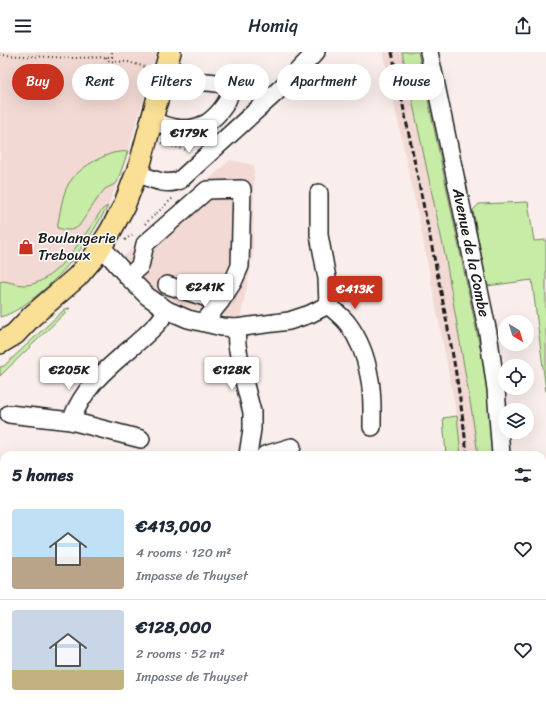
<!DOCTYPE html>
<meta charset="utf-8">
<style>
:root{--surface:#fff;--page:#f2f2f3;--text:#1f2937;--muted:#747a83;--line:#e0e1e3;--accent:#c8321e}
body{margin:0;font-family:Sriracha,sans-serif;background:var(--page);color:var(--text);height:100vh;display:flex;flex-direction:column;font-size:15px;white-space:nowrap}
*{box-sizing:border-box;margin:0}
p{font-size:13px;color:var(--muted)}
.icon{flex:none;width:22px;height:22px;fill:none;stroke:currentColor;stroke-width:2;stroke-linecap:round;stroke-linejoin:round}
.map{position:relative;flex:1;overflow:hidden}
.side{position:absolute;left:0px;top:399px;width:546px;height:256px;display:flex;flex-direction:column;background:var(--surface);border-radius:12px 12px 0 0;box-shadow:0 4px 16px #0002}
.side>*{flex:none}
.hud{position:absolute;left:12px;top:12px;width:522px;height:36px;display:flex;gap:8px}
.needle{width:26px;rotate:142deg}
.controls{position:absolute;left:498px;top:263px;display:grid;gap:8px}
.controls a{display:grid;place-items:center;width:36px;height:36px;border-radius:50%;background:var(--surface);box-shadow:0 4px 16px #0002;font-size:20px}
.price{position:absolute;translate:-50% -34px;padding:0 9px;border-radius:4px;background:#fff;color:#222;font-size:13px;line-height:26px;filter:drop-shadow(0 1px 2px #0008)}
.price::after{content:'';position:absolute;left:50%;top:24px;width:12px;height:9px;margin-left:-6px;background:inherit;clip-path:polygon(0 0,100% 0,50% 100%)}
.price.selected{background:var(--accent);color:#fff}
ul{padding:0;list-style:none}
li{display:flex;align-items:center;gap:12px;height:100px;padding:0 12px}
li+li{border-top:1px solid var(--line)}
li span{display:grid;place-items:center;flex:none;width:112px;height:80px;border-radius:4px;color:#555}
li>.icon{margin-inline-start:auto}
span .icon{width:48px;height:48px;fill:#fffc;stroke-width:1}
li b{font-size:17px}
h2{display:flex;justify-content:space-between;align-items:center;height:48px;padding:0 12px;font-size:17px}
.chip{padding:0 14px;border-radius:18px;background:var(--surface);box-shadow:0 4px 16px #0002;font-size:14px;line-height:36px}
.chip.selected{background:var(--accent);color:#fff}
header{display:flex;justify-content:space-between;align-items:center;height:52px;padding:0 12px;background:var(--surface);font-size:18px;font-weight:600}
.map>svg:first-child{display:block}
.built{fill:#f2d9d4}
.green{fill:#c7eca6;stroke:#728461}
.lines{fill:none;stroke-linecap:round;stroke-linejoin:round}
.minor-casing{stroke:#1c1c1c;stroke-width:20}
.major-casing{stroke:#1c1c1c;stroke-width:24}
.path{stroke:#1c1c1c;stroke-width:2;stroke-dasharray:1 3;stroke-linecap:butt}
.minor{stroke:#fff;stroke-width:17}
.major{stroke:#fadf96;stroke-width:21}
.rail{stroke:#1c1c1c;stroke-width:3;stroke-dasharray:6 3;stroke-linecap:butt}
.labels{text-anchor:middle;stroke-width:3;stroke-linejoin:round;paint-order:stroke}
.poi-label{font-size:15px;fill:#1c1c1c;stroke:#fff;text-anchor:start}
.street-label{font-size:15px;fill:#1c1c1c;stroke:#fff}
</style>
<header><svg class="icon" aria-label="menu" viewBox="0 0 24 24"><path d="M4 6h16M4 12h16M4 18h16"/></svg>Homiq<svg class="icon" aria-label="share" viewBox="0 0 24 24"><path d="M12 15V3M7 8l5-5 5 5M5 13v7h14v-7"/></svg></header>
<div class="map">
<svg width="546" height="655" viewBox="0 0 546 655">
<rect width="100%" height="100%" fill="#f9eeeb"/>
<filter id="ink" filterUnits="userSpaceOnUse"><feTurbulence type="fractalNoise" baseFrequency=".025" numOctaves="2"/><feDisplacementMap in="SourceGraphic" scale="8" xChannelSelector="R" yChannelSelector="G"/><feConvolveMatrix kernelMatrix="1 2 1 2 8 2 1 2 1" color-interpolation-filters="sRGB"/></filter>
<g filter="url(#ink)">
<path class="built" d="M0 0H159L154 15 152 19 128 99 117 131 108 154 95 176 83 195 69 212 55 227 26 252 16 259 0 265Z
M383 0H402L446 208 472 361 478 403H461L457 364 419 167Z
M230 108 254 113 253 204 240 267 182 254 146 232 124 204Z"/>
<path class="green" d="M402 0H418L482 305 490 357 493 403H478L472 361 446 208Z
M128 99 117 131 105 137 100 143 79 174C72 180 66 178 57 176 60 162 62 142 69 131 78 117 97 106 113 101 117 100 123 100 128 99Z
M528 150 534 189 546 188V339L532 228 487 234 473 158 479 152Z
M108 154C87 191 68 218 35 245 24 253 13 262 0 265V230L3 229C10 230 18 233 24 233 55 234 85 182 101 159L104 156Z
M70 256 0 324V315L4 314 65 257Z
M457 364 461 403H446L443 366Z
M0 428H4V534H0Z
M146 651H240V655H146Z"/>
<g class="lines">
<defs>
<g id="minor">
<path id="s1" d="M429 0 488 281 496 337 501 403"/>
<path d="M151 69C164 73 179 79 193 76 198 75 203 73 207 71 216 65 238 43 225 34 216 27 176 31 162 28"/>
<path d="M137 121C150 126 166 135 180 128L282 35 316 0"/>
<path d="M319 141V183L327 226 328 253C335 259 343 265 348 272 359 287 366 305 369 323 373 340 372 358 372 375"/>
<path d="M101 194 128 225 147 244 167 258 188 267 222 275 236 276 289 269 310 262 328 253"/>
<path d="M128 225 140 214 145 192 207 138 242 137 240 214 233 230 220 250 204 270"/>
<path d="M167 233 220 250"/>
<path d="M236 276 237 293 243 325 252 360V377L248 403"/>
<path d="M9 362 71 369"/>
<path d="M141 387 71 369C88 323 124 306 156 273 160 269 164 263 167 258"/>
<path d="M265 403 292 395"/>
<path d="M542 425H546"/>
<path d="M0 502 4 503"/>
<path d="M266 651 267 655"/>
<path d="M484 655 485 651"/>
</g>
<path id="major" d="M0 291 15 282 32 264 77 225 94 205 110 180 124 154 140 112 170 0"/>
</defs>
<use href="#minor" class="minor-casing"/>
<use href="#major" class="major-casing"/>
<path class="path" d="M0 3 74 6 112 5V0
M106 5 109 9 128 10 149 16
M161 91 190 99
M145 172 174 145
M125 188 134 181"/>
<use href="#minor" class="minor"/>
<use href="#major" class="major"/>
<path class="rail" d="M392 0C405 63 418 127 431 190 445 261 460 332 467 403
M454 655V651"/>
</g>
</g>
<defs>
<symbol id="shop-bare" viewBox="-9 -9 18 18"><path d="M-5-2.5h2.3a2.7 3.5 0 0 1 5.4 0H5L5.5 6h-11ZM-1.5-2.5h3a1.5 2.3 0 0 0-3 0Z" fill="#c8321e" stroke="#fff" stroke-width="2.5" paint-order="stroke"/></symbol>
</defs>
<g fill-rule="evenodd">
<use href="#shop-bare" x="15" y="184" width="22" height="22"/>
</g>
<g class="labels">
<g class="poi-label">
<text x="38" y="191">Boulangerie<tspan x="38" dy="17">Treboux</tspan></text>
</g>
<g class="street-label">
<text dy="5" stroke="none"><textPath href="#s1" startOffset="205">Avenue de la Combe</textPath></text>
</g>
</g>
</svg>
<div class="controls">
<a><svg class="needle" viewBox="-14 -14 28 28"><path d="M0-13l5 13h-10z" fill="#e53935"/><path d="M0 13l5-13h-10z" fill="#747a83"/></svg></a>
<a><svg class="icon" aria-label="locate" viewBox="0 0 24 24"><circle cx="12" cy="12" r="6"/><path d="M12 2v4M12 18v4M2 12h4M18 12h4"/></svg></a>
<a><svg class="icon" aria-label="layers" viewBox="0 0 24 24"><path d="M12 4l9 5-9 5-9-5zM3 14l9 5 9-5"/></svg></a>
</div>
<b class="price" style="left:189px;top:102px">€179K</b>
<b class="price" style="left:205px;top:256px">€241K</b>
<b class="price selected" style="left:355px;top:258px">€413K</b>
<b class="price" style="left:69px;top:339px">€205K</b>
<b class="price" style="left:232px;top:339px">€128K</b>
<div class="hud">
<a class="chip selected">Buy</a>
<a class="chip">Rent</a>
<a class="chip">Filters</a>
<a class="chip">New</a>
<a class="chip">Apartment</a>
<a class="chip">House</a>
</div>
<section class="side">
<h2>5 homes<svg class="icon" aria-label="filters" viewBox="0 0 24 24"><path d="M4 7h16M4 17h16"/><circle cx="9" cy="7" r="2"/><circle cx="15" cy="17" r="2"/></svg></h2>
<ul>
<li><span style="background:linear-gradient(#bfe0f5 60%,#b9a48a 0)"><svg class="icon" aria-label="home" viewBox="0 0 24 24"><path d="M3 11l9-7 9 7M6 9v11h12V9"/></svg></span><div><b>€413,000</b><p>4 rooms · 120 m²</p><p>Impasse de Thuyset</p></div><svg class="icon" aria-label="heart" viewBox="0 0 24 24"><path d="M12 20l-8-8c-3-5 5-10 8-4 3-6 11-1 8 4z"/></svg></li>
<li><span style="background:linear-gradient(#c9d6e8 75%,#c2b280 0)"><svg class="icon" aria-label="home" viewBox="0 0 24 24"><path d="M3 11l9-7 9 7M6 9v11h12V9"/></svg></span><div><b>€128,000</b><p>2 rooms · 52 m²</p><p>Impasse de Thuyset</p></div><svg class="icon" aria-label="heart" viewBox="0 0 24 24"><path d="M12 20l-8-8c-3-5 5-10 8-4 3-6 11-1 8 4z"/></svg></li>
</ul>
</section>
</div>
